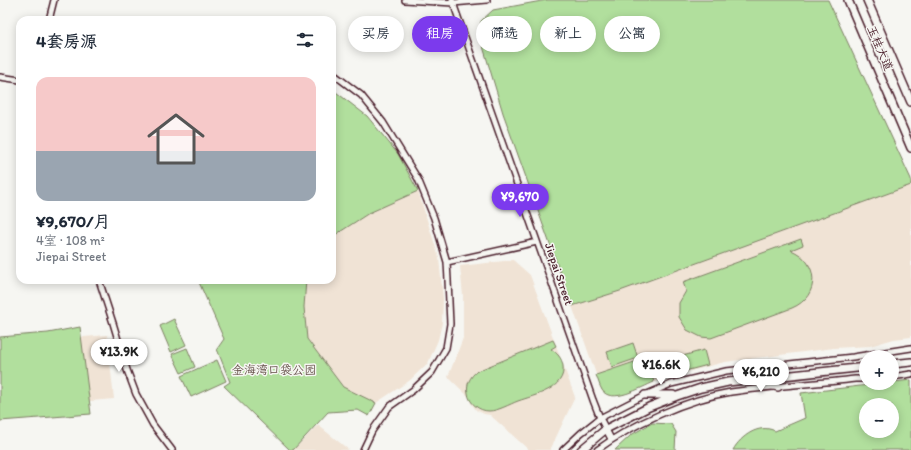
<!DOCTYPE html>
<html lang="zh">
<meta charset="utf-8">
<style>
:root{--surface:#fff;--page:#f6f6f7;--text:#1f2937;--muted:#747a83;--line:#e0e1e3;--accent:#7c3aed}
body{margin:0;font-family:Itim,"LXGW WenKai TC",sans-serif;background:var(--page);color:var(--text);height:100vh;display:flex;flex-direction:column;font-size:15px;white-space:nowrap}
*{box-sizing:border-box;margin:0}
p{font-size:13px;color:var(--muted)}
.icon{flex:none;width:22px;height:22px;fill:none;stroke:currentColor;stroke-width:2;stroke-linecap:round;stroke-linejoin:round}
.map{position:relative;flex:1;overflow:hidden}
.details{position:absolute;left:16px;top:16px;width:320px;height:268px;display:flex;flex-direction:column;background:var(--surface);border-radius:12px;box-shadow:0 2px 10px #0003}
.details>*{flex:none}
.top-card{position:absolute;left:348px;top:16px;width:380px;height:36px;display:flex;gap:8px}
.tools{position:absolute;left:859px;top:350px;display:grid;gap:8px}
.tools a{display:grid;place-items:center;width:40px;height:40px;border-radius:50%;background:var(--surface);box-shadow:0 2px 10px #0003;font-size:20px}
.price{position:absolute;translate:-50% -34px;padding:0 9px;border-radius:14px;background:#fff;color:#222;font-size:13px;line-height:26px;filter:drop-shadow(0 1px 2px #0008)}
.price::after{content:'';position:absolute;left:50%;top:24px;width:12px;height:9px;margin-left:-6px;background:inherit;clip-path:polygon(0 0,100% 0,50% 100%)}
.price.on{background:var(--accent);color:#fff}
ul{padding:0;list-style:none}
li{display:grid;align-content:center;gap:8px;height:212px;padding:0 20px}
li+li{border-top:1px solid var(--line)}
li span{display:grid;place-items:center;height:124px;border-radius:12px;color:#555}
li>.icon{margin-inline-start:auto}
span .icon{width:72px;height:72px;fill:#fffc;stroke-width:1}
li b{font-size:17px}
h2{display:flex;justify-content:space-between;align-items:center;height:48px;padding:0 20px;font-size:17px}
.tag{padding:0 14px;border-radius:18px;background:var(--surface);box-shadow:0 2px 10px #0003;font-size:14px;line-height:36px}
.tag.on{background:var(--accent);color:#fff}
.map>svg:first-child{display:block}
.built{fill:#f0e3d5}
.green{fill:#b1df9d;stroke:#7e7f64;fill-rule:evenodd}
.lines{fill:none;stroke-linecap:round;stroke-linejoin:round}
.minor-casing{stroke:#4a1f2b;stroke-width:8}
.secondary-casing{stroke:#4a1f2b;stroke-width:10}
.minor{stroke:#f6f6f2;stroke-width:5}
.secondary{stroke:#f6f6f2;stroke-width:7}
.labels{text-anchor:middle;stroke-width:3;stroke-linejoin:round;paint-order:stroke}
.street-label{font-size:12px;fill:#4a1f2b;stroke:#f6f6f2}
.park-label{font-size:12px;fill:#644f48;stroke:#f6f6f2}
</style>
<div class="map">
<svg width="911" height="450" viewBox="0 0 911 450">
<rect width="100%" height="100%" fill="#f6f6f2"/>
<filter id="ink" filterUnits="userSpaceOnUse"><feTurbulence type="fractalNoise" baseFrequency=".025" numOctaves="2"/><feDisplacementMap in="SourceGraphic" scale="8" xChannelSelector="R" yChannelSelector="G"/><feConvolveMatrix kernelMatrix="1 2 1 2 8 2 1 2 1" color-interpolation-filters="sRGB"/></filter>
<g filter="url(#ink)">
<path class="built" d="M911 185V337L894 339 870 346 834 348 725 362 671 376 618 396H609L602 391 572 306 620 291Z
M418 191 439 258 443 299 442 323 438 340 428 363 409 381 376 403 343 387 307 339 304 307 306 280H332V237L369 213Z
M513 260 530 275 575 397 550 450H529L490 415 484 414 476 410 471 403 468 396 448 377 463 338V296L460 266Z
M107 335 114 399 79 402 72 338Z
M318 425 349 450H293Z"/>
<path class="green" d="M547 0H828L911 179V185L620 291 572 306 503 113 479 33 481 21 493 10Z
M332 89 367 116 398 154 418 191 369 213 332 237Z
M801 239 803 245 791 250C819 261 821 296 792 308L711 338 701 337 687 330 679 317V303L686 291 683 282Z
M198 280H306L304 307 307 339 343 387 376 403 369 416 358 410 328 412 293 450H290L224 386 230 382 217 349 224 339Z
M174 319 186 345 171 352 160 326Z
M80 327 91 414 0 421V337L48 333Z
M553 340 556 346 551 349C557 353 562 358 563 366 566 389 535 395 518 401 510 404 498 411 489 411 479 411 469 403 468 393 466 384 470 377 477 371Z
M633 343 638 358 612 367 607 352Z
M187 348 195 367 181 373 172 354Z
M704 350 708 365 658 378 654 364Z
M646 358 654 382C642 387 611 405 602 390 599 385 598 379 596 375Z
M217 360 226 381 191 397 181 376Z
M911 380V450H733C741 436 759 423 775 431L805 418 801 393ZM866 405H892V431H866Z
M652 423 671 424 676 432 675 450H615L631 435Z"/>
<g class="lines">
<defs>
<path id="minor" d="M405 0 453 3 487 0
M452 0 593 400 600 418 611 439
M49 20 54 0
M332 73 361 95 383 122 418 179 434 218 447 262 448 280 450 324 446 348 432 372 413 390 389 407 372 431 363 450
M0 77 20 80
M447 262 537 242
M99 280 113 323 127 370 136 394 153 425 172 450
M892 377 911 374
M563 450 581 433 600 418 645 395 671 384 726 371 853 357 911 348
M597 450C632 424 688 399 731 392 772 386 814 384 855 379H866"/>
<path id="secondary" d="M848 0 911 148
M867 0 911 102
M892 364 911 362
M754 381 778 387
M645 395H673
M581 450 606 429 649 407 677 396 701 388 728 382 866 367"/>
</defs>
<use href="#minor" class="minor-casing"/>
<use href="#secondary" class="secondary-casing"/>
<use href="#minor" class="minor"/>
<use href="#secondary" class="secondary"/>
</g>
</g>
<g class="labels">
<g class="street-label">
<text transform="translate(880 48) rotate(67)" y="4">玉桂大道</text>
<text transform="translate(559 274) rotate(71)" y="4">Jiepai Street</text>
</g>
<g class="park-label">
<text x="274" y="374">金海湾口袋公园</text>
</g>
</g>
</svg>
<div class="tools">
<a>+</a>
<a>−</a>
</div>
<b class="price on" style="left:520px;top:218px">¥9,670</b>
<b class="price" style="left:119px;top:373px">¥13.9K</b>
<b class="price" style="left:661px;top:386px">¥16.6K</b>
<b class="price" style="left:761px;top:393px">¥6,210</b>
<div class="top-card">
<a class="tag">买房</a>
<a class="tag on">租房</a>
<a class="tag">筛选</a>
<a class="tag">新上</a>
<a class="tag">公寓</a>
</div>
<section class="details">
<h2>4套房源<svg class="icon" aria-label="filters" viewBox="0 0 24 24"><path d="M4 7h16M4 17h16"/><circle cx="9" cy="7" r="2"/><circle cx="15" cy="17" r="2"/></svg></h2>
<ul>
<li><span style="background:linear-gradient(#f6c9c9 60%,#9aa5b1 0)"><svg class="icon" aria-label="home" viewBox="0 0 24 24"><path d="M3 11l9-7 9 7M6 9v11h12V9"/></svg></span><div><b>¥9,670/月</b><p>4室 · 108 m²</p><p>Jiepai Street</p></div></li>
</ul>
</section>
</div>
